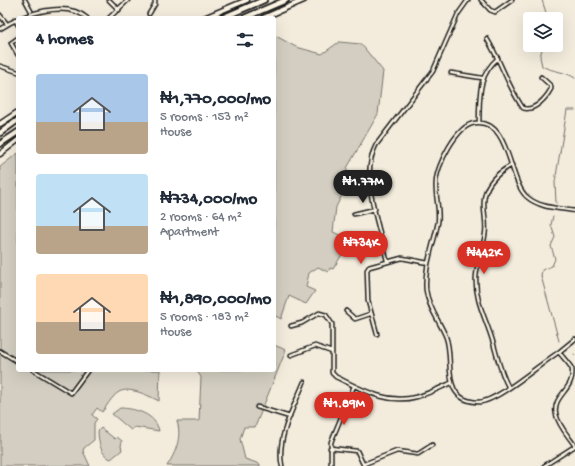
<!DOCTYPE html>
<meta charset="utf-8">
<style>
:root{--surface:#fff;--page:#f2f2f3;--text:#1f2937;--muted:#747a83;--accent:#d93025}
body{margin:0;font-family:"Gochi Hand",sans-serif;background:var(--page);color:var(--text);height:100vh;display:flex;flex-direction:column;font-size:15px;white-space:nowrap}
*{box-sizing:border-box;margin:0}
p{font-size:13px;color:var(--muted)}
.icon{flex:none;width:22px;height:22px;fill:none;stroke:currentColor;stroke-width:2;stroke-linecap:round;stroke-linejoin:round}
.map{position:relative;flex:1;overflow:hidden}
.side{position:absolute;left:16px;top:16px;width:260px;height:356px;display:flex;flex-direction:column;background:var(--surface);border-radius:4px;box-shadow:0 4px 16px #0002}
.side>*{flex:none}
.buttons{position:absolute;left:523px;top:12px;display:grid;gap:8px}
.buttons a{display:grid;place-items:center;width:40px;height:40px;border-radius:4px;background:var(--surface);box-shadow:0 4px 16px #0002;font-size:20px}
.price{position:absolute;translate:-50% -34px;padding:0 9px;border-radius:14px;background:var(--accent);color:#fff;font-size:13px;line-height:26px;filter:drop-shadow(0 1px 2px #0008)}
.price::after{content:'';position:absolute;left:50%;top:24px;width:12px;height:9px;margin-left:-6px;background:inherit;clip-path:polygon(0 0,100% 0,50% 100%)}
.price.selected{background:#222;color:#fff}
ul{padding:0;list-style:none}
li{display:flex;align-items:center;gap:12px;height:100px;padding:0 20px}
li span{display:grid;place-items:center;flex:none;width:112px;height:80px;border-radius:4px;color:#555}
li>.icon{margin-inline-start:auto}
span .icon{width:48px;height:48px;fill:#fffc;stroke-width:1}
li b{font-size:17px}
h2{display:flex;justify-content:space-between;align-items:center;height:48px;padding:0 20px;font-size:17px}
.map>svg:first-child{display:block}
.green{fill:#d3cec1;stroke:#78756e}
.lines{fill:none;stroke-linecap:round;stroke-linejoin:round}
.stream{stroke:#716e68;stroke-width:1}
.minor-casing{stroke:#1c1c1c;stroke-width:5.5}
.trunk-casing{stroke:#1c1c1c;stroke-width:7}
.motorway-casing{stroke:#1c1c1c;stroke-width:8}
.minor{stroke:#fcf5e5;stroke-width:2.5}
.trunk{stroke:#fcf5e5;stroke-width:4}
.motorway{stroke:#fcf5e5;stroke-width:4.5}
</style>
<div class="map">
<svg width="575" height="466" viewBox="0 0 575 466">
<rect width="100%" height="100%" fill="#f3ecdd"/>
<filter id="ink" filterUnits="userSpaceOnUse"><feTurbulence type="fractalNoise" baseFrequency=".025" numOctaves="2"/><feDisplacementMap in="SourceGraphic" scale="8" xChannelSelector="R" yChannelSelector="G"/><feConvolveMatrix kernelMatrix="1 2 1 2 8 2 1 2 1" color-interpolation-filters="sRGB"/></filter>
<g filter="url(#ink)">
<path class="green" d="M274 35 296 47 322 54 339 42 361 44 383 71 378 114 347 168 346 187 336 207 333 232 351 240 333 269 330 268 328 272 318 267 309 273 306 287 315 291 306 304 289 296 281 319 274 315Z
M18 153V370H160L159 401C149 396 130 386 119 392 112 396 107 406 102 412L97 408 92 415 97 419 94 423V440L84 448 83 451 90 466H0V167Z
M274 345 286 350 255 427H244L240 439 245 459 260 464V466H167C176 452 182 437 177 421H199L201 377 196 370H274Z
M120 408C134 408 156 414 159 431L135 427 131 430 112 414Z
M101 428 115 439 117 437 122 441 121 446 122 450 111 459C101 456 98 441 98 431Z"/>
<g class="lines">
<path class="stream" d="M542 0 548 19
M543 45 540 57 542 66C553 72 565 71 575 78
M556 203 555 182 567 110H575
M553 216 551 225 555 237 551 246 555 259 552 266 542 270 541 276 559 341
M574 354 575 355"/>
<defs>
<path id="minor" d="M25 0 31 11
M109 0 119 10
M481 0 490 10 495 12 512 0
M149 14 155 4V0
M0 15 7 24
M109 18 128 0
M15 19 18 25
M0 29C24 13 66 0 87 18
M18 38 11 43 18 55
M487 39C501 61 508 87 523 108 534 112 546 98 551 89V86L541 77
M0 66 18 72
M451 73 482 78
M479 122C480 96 477 77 498 58
M354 214 375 209
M387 261C380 227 359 178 376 145L433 71 458 14 468 0
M346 311 355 319 370 314
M291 326 302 323 319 313 326 315 332 324V373L336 377C361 389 387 405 416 397 428 394 440 388 451 383
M377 334 368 301 367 270 369 267 402 258 428 263
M575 339 559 352C563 358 569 363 572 369 575 390 552 395 556 414 558 425 569 437 575 446
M0 351 18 362
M559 352C541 363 496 403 478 402 439 400 455 360 446 337 440 322 428 307 426 290 424 267 434 244 438 222 440 209 435 196 436 183 436 166 457 125 475 123 511 119 508 181 527 197 540 208 558 208 575 211
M291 355 315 346 332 352
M33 370 71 393 88 370
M509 388C499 371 497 353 491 336 484 315 475 299 476 277 477 262 483 250 485 235 487 225 484 215 484 205 483 186 497 173 512 165
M257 407 290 417
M330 448 357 451 364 466
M364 464 397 451 418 454 432 445
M282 466C276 438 294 407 304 382
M331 466V442L354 386
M544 466 575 446"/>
<path id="trunk" d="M204 18 247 0
M263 18 304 0
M0 124 18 112
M0 154 18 140"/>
<path id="motorway" d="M222 18 264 0
M244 18 286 0
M0 133 18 120
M0 144 18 132"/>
</defs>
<use href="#minor" class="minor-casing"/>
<use href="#trunk" class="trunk-casing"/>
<use href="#motorway" class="motorway-casing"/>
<use href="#minor" class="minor"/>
<use href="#trunk" class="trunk"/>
<use href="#motorway" class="motorway"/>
</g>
</g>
</svg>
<div class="buttons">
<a><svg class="icon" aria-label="layers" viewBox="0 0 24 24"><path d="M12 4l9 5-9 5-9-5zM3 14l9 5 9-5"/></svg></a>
</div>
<b class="price selected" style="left:363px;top:204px">₦1.77M</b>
<b class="price" style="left:361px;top:265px">₦734K</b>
<b class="price" style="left:484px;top:275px">₦442K</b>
<b class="price" style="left:344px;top:426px">₦1.89M</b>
<section class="side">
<h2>4 homes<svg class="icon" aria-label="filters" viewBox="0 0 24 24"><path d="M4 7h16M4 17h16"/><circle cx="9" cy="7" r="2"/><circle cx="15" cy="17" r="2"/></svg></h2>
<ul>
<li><span style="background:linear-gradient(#a9c7e8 60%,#b9a48a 0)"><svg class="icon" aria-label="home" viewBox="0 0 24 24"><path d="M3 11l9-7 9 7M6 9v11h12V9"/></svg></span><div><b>₦1,770,000/mo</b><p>5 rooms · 153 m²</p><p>House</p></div></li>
<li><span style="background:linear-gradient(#bfe0f5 65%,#b9a48a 0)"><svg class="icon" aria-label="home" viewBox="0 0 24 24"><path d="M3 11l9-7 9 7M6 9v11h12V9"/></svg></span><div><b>₦734,000/mo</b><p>2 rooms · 64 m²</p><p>Apartment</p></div></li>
<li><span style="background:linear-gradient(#ffd9b3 60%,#b9a48a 0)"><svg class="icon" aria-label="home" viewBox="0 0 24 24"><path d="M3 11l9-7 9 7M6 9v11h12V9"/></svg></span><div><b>₦1,890,000/mo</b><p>5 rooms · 183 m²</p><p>House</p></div></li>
</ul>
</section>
</div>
